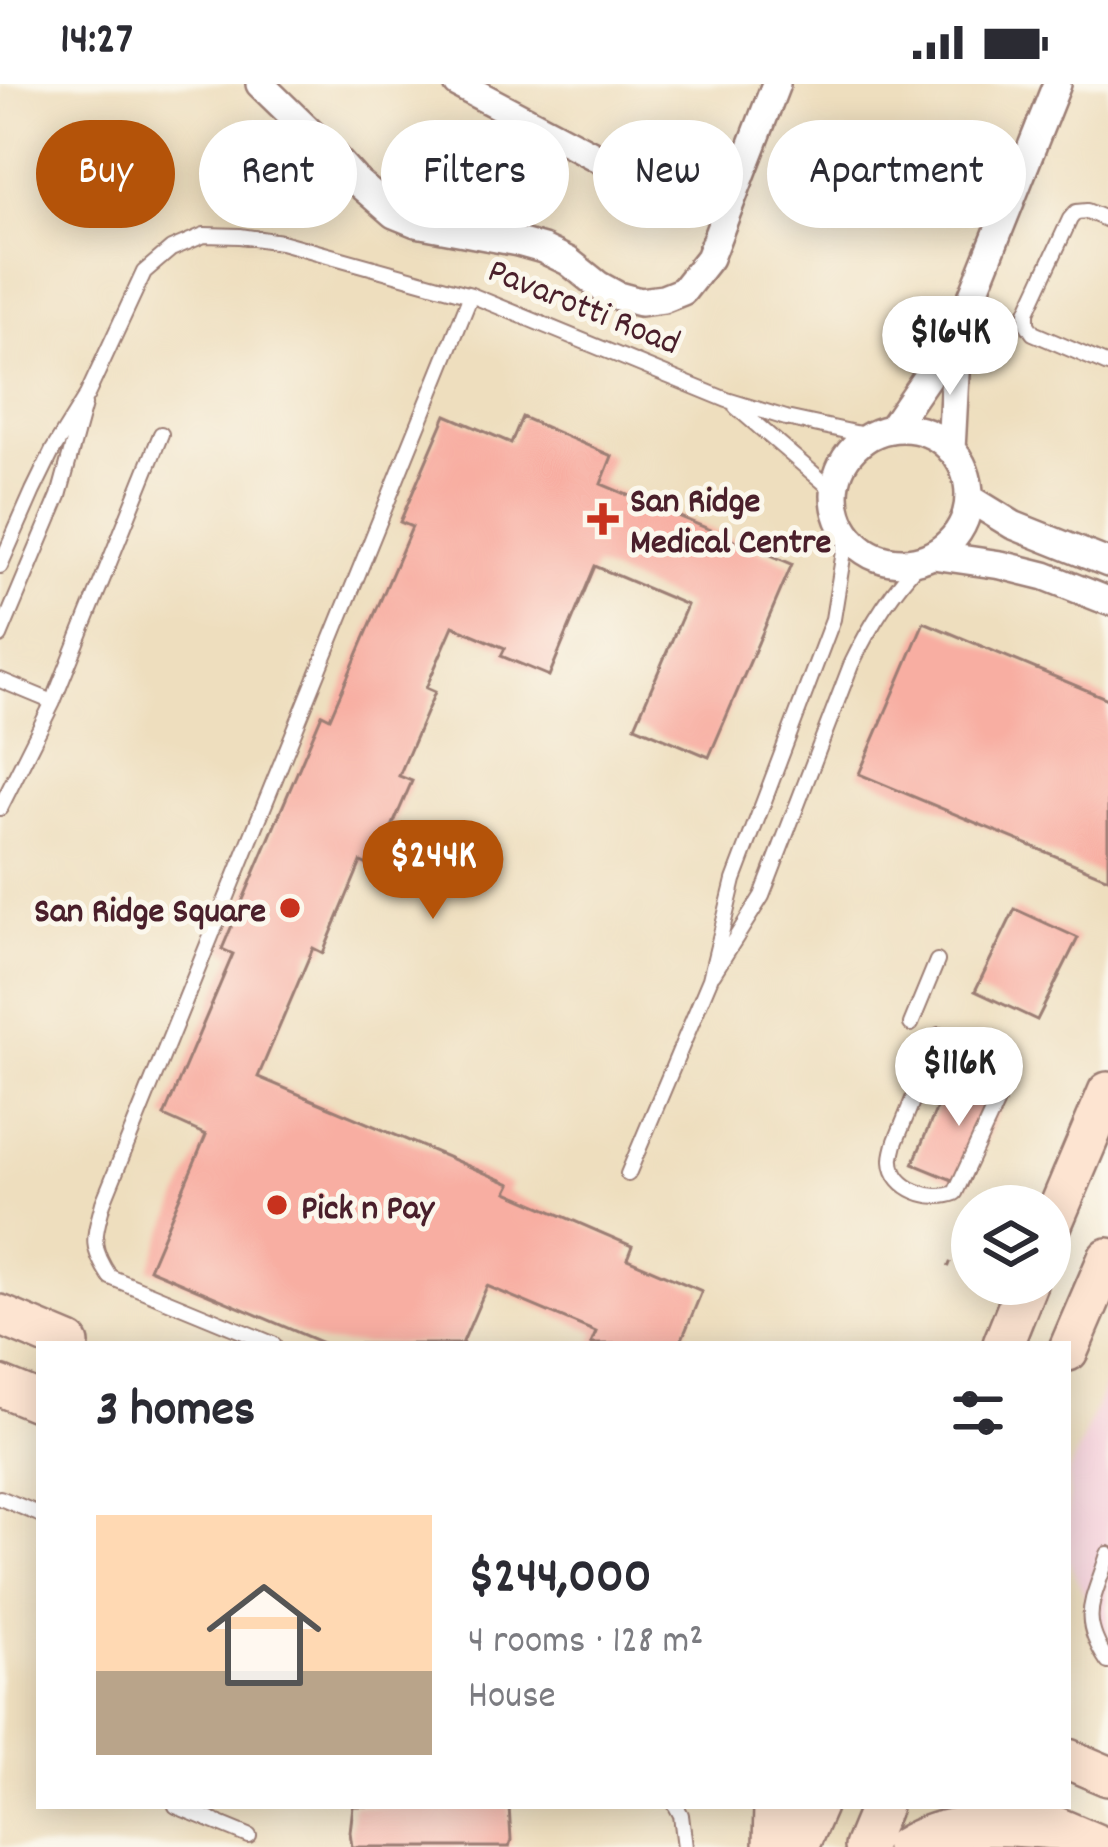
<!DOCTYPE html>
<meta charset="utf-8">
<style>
:root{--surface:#fff;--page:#f7f7f7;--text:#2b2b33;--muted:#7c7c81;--accent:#b45309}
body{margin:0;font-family:Dekko,sans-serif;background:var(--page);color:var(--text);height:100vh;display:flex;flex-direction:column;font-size:45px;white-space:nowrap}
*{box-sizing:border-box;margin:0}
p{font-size:39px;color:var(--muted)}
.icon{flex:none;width:66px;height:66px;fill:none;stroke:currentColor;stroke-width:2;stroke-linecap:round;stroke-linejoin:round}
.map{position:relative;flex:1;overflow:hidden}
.drawer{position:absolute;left:36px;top:1257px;width:1035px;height:468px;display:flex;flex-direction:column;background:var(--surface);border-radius:0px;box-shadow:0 6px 30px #0003}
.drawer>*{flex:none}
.banner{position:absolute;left:36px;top:36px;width:1038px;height:108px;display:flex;gap:24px}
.tools{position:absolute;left:951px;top:1101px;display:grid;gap:24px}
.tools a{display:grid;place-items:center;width:120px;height:120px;border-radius:50%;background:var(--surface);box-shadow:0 6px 30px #0003;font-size:60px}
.price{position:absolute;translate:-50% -102px;padding:0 27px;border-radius:42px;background:#fff;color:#222;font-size:39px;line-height:78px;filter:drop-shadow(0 3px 6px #0008)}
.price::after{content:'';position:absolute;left:50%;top:72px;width:36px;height:27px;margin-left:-18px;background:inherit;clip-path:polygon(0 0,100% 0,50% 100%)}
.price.active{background:var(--accent);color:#fff}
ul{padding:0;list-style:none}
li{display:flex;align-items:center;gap:36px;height:300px;padding:0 60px}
li span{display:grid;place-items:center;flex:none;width:336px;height:240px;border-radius:0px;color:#555}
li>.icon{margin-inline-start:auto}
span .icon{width:144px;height:144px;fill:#fffc;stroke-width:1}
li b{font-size:51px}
h2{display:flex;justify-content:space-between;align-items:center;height:144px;padding:0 60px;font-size:51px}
.pill{padding:0 42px;border-radius:54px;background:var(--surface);box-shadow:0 6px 30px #0003;font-size:42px;line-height:108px}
.pill.active{background:var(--accent);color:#fff}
.status{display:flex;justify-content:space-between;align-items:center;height:84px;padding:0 60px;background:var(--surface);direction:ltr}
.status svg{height:33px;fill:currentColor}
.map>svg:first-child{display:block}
.built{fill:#f5cfdb}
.building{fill:#f8aea2}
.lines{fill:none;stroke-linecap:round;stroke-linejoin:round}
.lane-casing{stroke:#9c7e74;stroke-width:18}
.street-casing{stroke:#9c7e74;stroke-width:32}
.secondary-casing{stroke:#9c7e74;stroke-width:44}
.path{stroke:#9c7e74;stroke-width:6;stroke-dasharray:3 9;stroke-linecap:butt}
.lane{stroke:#fff;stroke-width:14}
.street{stroke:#fff;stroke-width:27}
.secondary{stroke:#fde4d1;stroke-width:39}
.poi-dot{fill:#c8321e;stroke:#fbf7ec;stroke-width:4.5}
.labels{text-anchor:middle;stroke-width:10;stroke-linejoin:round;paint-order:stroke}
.street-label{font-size:36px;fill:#4a1f2b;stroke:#fbf7ec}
.poi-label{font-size:36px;font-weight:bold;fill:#4a1f2b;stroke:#fbf7ec;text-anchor:start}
</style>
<div class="status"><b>14:27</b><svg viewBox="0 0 49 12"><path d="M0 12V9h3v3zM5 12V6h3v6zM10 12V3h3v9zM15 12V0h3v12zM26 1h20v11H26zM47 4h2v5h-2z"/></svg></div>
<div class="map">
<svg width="1108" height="1763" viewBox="0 0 1108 1763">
<rect width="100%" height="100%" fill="#fbf7ec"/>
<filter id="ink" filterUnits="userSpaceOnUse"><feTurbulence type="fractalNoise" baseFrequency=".00833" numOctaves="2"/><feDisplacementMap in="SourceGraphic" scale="24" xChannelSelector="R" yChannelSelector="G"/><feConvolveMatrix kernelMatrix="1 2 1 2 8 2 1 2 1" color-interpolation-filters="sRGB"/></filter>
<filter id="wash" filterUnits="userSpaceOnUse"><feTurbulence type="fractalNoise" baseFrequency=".004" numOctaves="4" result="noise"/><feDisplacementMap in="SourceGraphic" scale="48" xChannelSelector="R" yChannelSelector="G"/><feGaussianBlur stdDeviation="2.7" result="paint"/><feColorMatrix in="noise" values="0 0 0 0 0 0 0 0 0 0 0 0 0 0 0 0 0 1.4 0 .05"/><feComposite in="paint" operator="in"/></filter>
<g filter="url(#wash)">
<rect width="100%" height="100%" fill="#eedebe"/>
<path class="built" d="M1108 1294V1563L1068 1475V1391Z"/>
<g id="blocks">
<path class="building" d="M446 331 511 359 522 333 612 372 601 400 792 480 709 673 635 642 687 521 595 482 549 592 501 572 505 564 453 542 426 604 435 608 399 692 412 697 374 784 361 778 323 869 313 864 258 993 511 1100 507 1108 632 1162 627 1175 702 1207 680 1260H591L596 1248 487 1202 462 1260H325L149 1185 206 1051 164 1032 233 870 222 865 322 630 330 634 412 443 400 438Z
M924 538 1108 615V794L859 690Z
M1015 825 1078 854 1037 936 975 907Z
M960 993 984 997 995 1004 1001 1018 967 1102 913 1080 949 995Z
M353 1722H509L511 1756 509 1763H352L350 1748Z"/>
</g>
</g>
<g filter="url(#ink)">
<use href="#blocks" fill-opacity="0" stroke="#9c7e74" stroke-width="3"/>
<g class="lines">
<defs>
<path id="lane" d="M1108 136 1087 127 1076 128 1070 135 1027 228V240L1033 249 1108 281
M736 323 835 408
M0 482 33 407 53 366 87 311 144 188 171 165 204 151 240 152 281 158 471 211 727 316 786 334 869 352
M0 552 59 412 84 321
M0 596 53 618 161 350
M0 724 53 618
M713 890 762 812 851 581C870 541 891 507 922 475
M911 940 937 877
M939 951 896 1057C895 1060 891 1075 892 1077 893 1106 933 1118 955 1109L997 1018 996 996 985 969
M628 1090 710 895 734 796 833 535 847 449
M273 1260 110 1193C89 1161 94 1154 103 1119L471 211
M0 1414 39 1430
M1108 1470C1094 1517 1077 1532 1108 1578
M176 1722 249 1752
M676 1722 681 1731 685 1763"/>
<path id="street" d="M260 0 324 62 357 98 394 130 416 139 518 158 543 165 568 177 598 201 618 212 640 218 663 215 683 207 709 174 776 0
M458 0 621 86
M835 411a67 67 0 1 1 134 0a67 67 0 1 1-134 0Z
M891 345 958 248 1057 0
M951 366 957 252
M969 414 1013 441 1108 479
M933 471 1001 481 1045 492 1108 517"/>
<path id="secondary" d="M1050 1145 1108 1008
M0 1231 69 1260
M1003 1260 1027 1200
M1068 1267 1108 1174
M0 1302 39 1318
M1068 1675 1108 1692
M1035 1734 1103 1763
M773 1763 774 1722
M798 1763 816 1722
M864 1763 881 1722
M905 1763C952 1733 1005 1742 1058 1745"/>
</defs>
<use href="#lane" class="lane-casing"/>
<use href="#street" class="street-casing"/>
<use href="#secondary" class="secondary-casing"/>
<path class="path" d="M948 1180 972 1189"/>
<use href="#lane" class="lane"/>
<use href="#street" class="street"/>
<use href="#secondary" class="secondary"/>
</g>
</g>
<g class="poi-dot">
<path d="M597 417h12v12h12v12h-12v12h-12v-12h-12v-12h12z"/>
<circle cx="290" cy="824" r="12"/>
<circle cx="277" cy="1121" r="12"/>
</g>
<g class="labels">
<g class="street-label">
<text transform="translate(585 220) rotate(22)" y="13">Pavarotti Road</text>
</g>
<g class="poi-label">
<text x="630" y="427">San Ridge<tspan x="630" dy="41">Medical Centre</tspan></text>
<text x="266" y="837" text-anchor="end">San Ridge Square</text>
<text x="301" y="1134">Pick n Pay</text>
</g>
</g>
</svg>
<div class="tools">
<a><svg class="icon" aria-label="layers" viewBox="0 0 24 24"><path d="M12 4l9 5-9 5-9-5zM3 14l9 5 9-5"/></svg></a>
</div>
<b class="price" style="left:950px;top:314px">$164K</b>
<b class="price active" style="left:433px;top:838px">$244K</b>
<b class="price" style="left:959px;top:1045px">$116K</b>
<div class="banner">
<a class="pill active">Buy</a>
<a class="pill">Rent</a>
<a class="pill">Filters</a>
<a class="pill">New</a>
<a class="pill">Apartment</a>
</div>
<section class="drawer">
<h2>3 homes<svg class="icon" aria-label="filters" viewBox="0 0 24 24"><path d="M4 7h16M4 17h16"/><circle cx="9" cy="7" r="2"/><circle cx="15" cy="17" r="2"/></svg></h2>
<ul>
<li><span style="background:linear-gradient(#ffd9b3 65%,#b9a48a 0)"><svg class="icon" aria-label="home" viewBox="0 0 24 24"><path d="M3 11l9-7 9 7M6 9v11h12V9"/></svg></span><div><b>$244,000</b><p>4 rooms · 128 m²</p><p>House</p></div></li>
</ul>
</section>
</div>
